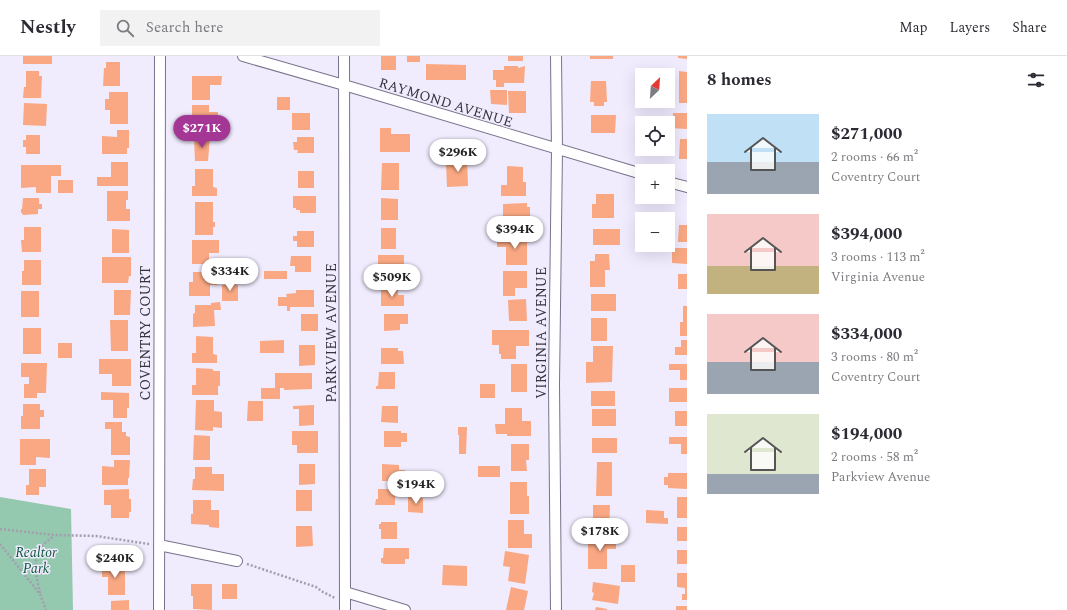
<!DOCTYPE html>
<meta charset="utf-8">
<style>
:root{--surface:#fff;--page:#f2f2f3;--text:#2b2b33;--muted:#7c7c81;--line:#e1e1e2;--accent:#a43695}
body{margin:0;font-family:Spectral,serif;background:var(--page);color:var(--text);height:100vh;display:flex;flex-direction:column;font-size:15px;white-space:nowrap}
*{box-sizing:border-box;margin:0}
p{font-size:13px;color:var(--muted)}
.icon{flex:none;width:22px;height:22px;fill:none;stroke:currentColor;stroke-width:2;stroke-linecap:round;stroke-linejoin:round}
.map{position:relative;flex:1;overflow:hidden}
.side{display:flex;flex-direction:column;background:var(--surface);width:380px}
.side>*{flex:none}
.needle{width:26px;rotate:25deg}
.controls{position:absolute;left:635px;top:12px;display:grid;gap:8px}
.controls a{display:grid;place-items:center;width:40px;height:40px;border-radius:0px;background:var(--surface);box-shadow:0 4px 16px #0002;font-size:20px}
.price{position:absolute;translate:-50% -34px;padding:0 9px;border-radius:14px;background:#fff;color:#222;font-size:13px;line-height:26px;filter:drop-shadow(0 1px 2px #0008)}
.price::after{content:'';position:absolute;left:50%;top:24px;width:12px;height:9px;margin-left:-6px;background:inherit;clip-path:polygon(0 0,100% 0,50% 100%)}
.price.current{background:var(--accent);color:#fff}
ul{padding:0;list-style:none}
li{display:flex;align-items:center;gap:12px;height:100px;padding:0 20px}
li span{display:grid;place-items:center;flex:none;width:112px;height:80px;border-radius:0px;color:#555}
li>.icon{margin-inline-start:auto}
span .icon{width:48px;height:48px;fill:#fffc;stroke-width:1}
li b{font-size:17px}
h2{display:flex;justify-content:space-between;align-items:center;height:48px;padding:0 20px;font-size:17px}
header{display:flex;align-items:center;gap:24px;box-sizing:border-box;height:56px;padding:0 20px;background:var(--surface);border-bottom:1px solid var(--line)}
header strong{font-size:19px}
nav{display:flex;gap:22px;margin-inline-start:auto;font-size:14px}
.search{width:280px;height:36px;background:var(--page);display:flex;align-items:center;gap:10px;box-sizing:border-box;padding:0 14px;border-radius:0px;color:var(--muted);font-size:15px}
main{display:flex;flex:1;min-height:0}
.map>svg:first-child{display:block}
.green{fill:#94c9af}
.building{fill:#f9a883}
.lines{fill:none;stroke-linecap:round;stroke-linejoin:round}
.street-casing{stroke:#79728c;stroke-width:12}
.path{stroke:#a29ead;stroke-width:2.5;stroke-dasharray:2 2;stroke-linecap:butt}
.street{stroke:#fff;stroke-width:10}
.labels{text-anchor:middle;stroke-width:3;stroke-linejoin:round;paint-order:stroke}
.street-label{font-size:14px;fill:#37343f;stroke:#f0ebfd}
.park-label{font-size:14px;font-style:italic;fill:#0e583d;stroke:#f0ebfd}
</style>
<header>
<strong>Nestly</strong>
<div class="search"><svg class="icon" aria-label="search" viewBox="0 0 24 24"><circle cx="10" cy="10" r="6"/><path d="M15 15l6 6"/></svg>Search here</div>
<nav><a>Map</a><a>Layers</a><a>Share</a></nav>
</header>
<main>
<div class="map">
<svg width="687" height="554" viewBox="0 0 687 554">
<rect width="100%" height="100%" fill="#f0ebfd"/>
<path class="green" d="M0 441 71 453 73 554H0Z"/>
<path class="building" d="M23 0H52V8H23Z
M381 0H396V14H381Z
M407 0H420V6H407Z
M508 0H523V5H508Z
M590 0H613V3H590Z
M678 0H687V3L678 2Z
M106 6H120V30H103L104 12H106Z
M426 8 466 9V24H426Z
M504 10H518V12L525 10 524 27H504V31H496V24H493V14H504Z
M26 15H39V20H42L41 42H23L24 31H26Z
M679 15 687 16V47H679Z
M192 20H222L221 29H210V44H192Z
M591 25H606L607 46H604V50H594V46H590Z
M490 34H507V49L491 48Z
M508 35H526V57H509Z
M109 36H128V68H110V54H105V43H109Z
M277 41H290V54H277Z
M24 47 47 48 46 70 23 69Z
M192 49H209V56H218V73H192Z
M292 57H310V74H292Z
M673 57H687V73L669 72V67H673Z
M591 59H616L615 77H591Z
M380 72H391V78H410V96H380Z
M117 74H129V92H127V98H102V80L117 81Z
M26 79H40V98H26V91H23V84H26Z
M210 81 208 105H195L194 82Z
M297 81H314V97H297L298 94H294L293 86H297Z
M680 83H687V103H679Z
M467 100 468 130 447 131 446 107 456 106V101Z
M111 106H128V130H97V121H111Z
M382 107H399V134H381Z
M21 109H61V120H51V137H36V131L21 132Z
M507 110 523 111V126H526V140H501V129H507Z
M195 113H213V131L217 132V140H192V130H195Z
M298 115H314V132H298Z
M58 124H73V137H58Z
M107 135H128V144H126V153H130V165H107Z
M596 138H614V162H592V148H596Z
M293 140H316V157H300V154H296V152H293Z
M23 142H39V148H42V153H38V158L23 159 22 157H21V153H22Z
M381 142 398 143V164H381Z
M195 146H213V166H215V171H213V179H195Z
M527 147V151H530V161H525V164H503V148Z
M679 169H687V186H678Z
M24 171H41V196H22L21 184H24Z
M381 172H396V193H381Z
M112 173 129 174V197H112Z
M593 173H620V189H593Z
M297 175H314V191H297V185H293V180H297Z
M506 180H527V209H506V191H497V182H506Z
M192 184H219V197H209V208H192Z
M672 192H687V208L672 207Z
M595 198H609L610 214H605V231H590V205H595Z
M378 199H404V218H394V216H378Z
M291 200H311V216H295V210H290Z
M102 201H131V220H129L128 227H102Z
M24 204H41V229H22V215H24Z
M264 215H287V223H264Z
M503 215H527V232H515V240H503Z
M193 216H217V229H210V240H189V226H193Z
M678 218H687V233H678Z
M227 226H236V229H238V245H222V229H227Z
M381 233H398V239H404V250H381Z
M114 234H131L130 259H114Z
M296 234H314V251H290V255H287V250H278V241H287L286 238 296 237Z
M21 235H39V261H21Z
M591 238H616V255H591Z
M526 243 527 265H509L508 244Z
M220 246 221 254H214L215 270 193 271V258L195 257V249H211V247Z
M683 250H687V280H680V266H683Z
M301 258H318V275H301Z
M384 258H408V268H400V274L384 275Z
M591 262H607V285H591Z
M110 264H128V295H111Z
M23 272H41V298H23Z
M492 274H529V290H516V303H501V298H499V289H492Z
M196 280 213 281V298L217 299V307H192V297H196Z
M284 284V297H260V285Z
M681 284H687V299H675V291H681Z
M58 287H72V302H58Z
M299 289H315V309L299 310Z
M593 290H613L612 326 586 327V306H593Z
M381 292H398V295H403L404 308H381Z
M99 303H131V330H112V318H99Z
M21 307H47L46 337H37V342H24V328H29V321H21Z
M511 308H527V336H511Z
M669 308H687V324H680V314H669Z
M196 312 213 313V315H220V330H218V339H192V329H196Z
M379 316H395V333H376V330H378Z
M275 317H312V333L284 334V332H280V343H261V332H275Z
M480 328H495V342H480Z
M669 332H687V346H669Z
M591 335H615V350H591Z
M101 336 129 337V352H127V362H113V344H101Z
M196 344H214V355L222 356V372L213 371V375L195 374Z
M248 345H263V365H247Z
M23 348H40V354H44V361H40V373H21V360H23Z
M314 349V369L299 370V353H293V350Z
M382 350H398V367L381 366Z
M505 352H522V365H531V380H507V378H496L495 368H505Z
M592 353H616V370H592Z
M675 355H687V370H675Z
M105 366H122V376H126V380L130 381V399H111V373H105Z
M458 371H467L466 398H459V379H458Z
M292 375H318V397H297V389H292Z
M384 375H401V377H407V386H401V391H384Z
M194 379 210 380V404H193Z
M669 381H687V398H681V388H669Z
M592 382H617V397H592Z
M20 383H50V402L36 401V409H20Z
M511 388H529V404H526L527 415H511Z
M114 404H130L129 422H128V429H102V410L114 411Z
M597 406H612V440H596Z
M299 408H315V428L299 429Z
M382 408 399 409V414H405L404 425H382Z
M478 410H500V421H478Z
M195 411H212V418H224V435L192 434 193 423H195Z
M29 413H46V431H39V439H26V429H29Z
M668 417H687V433L668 432V429H664V421H668Z
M510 426H527V440H529V458H510Z
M129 433V443H131V456H129V462H111V449H104V434Z
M378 433H395V449H375L376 443H378Z
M296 434H312V455H296Z
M408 441 423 442V457L408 456Z
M677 441H687V462H677Z
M193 444H211V454H219V472L209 471V469L191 468V458H193Z
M593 449H610L609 477H593Z
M646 454 664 455V462H668V468L646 467Z
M508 464H524V478H532V492H508Z
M381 466H397V483H381V473H379V468H381Z
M296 470H312L313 490 296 491Z
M677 471H687V485H677Z
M588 482H616V493H607V513H588Z
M384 492H409V503H405V508H383V507H381V502H383Z
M677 494H687V508H677Z
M505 495 529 499 525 528 508 525 510 511 503 510Z
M443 509 467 510V530L442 529Z
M621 509H635V526H621Z
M102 510H125V539H108V521H102Z
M677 517H687V544H682V538H685V532L677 531Z
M593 526 620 530 618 548 592 544 594 537 592 536Z
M191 528H212V554L193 553V540H191Z
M222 528H237V543H222Z
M511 531 528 535 524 554H506Z
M129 544V554H111V545Z
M676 550H687V554H676Z
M596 551 607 553V554H595Z"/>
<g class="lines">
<defs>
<path id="street" d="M243 0 344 29 642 118
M344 0 345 554
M668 126 687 131
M159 489 237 505
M345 536 405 554
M159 554 160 0
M556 554 554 329 557 94 556 0"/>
</defs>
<use href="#street" class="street-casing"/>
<path class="path" d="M0 473 54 479 96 480 149 488
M0 488 40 538 46 554
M247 508 316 531 323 536 335 542
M40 537C37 522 31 504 42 491 45 486 50 483 54 480"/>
<use href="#street" class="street"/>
</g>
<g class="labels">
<g class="street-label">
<text transform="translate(446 46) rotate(17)" y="5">RAYMOND AVENUE</text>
<text transform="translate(145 277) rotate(-90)" y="5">COVENTRY COURT</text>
<text transform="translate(331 277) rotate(-90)" y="5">PARKVIEW AVENUE</text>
<text transform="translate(541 277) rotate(-90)" y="5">VIRGINIA AVENUE</text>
</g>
<g class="park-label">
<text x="36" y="501">Realtor<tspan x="36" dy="16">Park</tspan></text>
</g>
</g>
</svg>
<div class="controls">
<a><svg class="needle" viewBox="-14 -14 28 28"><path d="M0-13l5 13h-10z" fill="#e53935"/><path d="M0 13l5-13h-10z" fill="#7c7c81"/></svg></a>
<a><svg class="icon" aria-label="locate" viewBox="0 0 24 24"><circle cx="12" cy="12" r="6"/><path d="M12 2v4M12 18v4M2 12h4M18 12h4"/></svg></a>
<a>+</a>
<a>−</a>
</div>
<b class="price current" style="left:202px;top:93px">$271K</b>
<b class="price" style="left:458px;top:117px">$296K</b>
<b class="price" style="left:515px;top:194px">$394K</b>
<b class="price" style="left:230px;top:236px">$334K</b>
<b class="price" style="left:392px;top:242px">$509K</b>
<b class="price" style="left:416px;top:449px">$194K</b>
<b class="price" style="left:600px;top:496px">$178K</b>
<b class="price" style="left:115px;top:523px">$240K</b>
</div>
<section class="side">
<h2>8 homes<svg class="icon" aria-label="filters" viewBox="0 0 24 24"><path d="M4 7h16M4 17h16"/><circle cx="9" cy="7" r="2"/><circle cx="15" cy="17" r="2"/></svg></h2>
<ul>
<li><span style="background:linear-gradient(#bfe0f5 60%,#9aa5b1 0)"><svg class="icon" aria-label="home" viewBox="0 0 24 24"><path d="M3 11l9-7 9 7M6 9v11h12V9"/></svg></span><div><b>$271,000</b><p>2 rooms · 66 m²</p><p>Coventry Court</p></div></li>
<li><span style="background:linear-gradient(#f6c9c9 65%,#c2b280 0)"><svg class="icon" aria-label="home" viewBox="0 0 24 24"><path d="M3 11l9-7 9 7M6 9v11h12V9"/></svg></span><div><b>$394,000</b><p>3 rooms · 113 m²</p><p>Virginia Avenue</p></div></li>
<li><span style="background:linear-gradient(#f6c9c9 60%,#9aa5b1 0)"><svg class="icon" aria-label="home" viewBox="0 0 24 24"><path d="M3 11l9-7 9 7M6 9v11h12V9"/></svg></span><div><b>$334,000</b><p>3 rooms · 80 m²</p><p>Coventry Court</p></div></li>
<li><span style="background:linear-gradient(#dfe7d0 75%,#9aa5b1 0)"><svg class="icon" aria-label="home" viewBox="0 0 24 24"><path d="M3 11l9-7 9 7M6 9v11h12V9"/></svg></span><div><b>$194,000</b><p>2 rooms · 58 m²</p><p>Parkview Avenue</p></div></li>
</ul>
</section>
</main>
